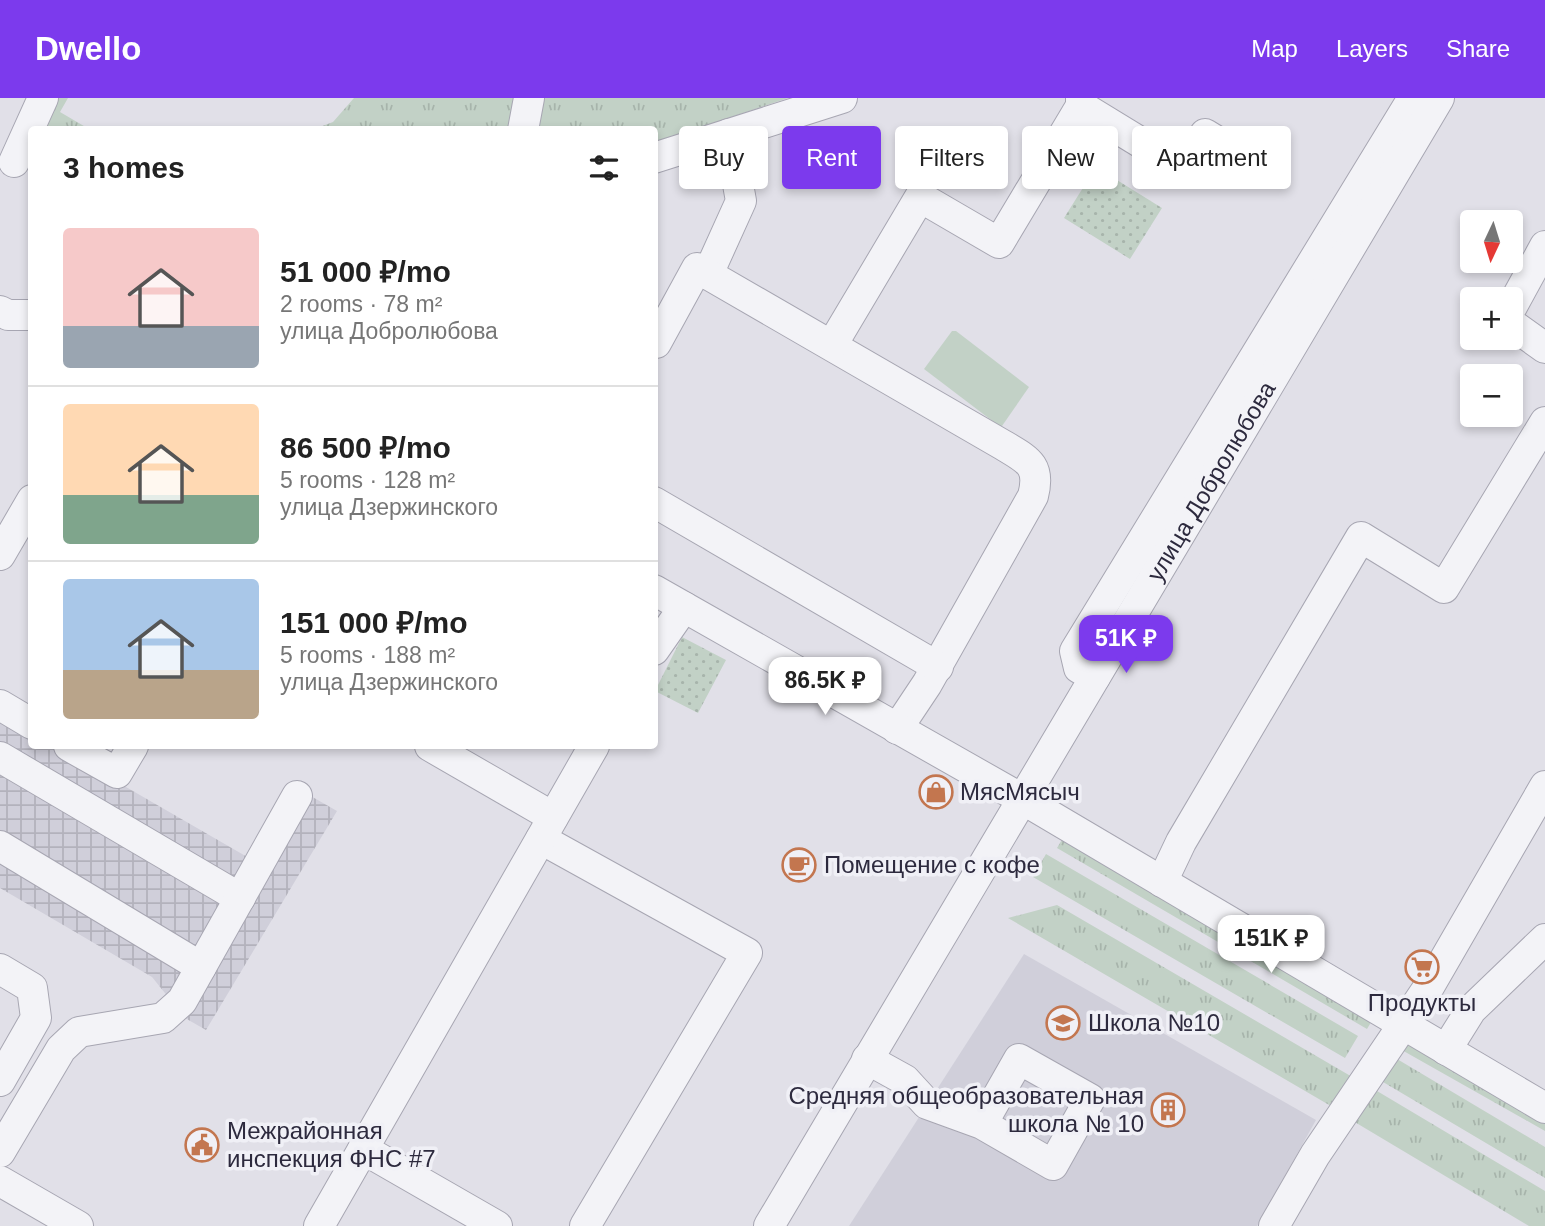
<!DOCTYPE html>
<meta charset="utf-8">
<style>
:root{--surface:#fff;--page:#f6f6f6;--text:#222;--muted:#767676;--line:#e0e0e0;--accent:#7c3aed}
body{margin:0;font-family:Arial,sans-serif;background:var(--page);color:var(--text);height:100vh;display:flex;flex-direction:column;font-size:26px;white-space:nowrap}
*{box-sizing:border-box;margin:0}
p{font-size:23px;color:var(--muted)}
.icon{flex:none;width:38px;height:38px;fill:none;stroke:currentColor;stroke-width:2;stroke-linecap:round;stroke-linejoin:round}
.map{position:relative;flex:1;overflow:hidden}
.drawer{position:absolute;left:28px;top:28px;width:630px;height:623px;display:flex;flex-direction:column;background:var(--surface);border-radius:7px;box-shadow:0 4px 10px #0003}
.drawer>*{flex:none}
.hud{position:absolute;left:679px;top:28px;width:665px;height:63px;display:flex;gap:14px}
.needle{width:46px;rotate:184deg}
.controls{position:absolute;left:1460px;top:112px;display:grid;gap:14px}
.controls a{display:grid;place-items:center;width:63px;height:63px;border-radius:7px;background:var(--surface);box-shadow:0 4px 10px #0003;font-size:35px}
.price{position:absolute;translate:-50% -60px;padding:0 16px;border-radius:14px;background:#fff;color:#222;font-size:23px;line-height:46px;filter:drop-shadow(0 2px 4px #0008)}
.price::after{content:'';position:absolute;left:50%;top:42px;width:21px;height:16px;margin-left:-10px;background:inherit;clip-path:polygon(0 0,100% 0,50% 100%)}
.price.current{background:var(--accent);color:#fff}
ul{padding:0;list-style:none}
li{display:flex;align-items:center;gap:21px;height:175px;padding:0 35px}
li+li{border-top:2px solid var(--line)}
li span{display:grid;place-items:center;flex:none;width:196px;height:140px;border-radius:7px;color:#555}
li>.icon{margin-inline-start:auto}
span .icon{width:84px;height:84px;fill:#fffc;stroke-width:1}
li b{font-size:30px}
h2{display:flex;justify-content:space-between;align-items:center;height:84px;padding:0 35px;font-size:30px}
.pill{padding:0 24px;border-radius:7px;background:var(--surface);box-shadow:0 4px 10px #0003;font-size:24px;line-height:63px}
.pill.current{background:var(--accent);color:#fff}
header{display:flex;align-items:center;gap:42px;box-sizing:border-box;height:98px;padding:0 35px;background:var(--accent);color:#fff}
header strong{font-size:33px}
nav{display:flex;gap:38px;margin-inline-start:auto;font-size:24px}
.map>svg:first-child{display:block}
.built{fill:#d0cfda}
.industrial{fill:url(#industrial-grid)}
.grass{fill:url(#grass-tufts)}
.park{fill:url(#park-dots)}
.garden{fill:#c2d1c6}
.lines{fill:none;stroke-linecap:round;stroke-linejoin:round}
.minor-casing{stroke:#a7a6b2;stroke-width:32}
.minor{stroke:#f3f3f7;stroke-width:30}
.labels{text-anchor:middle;stroke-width:7;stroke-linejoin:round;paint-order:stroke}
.street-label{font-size:24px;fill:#2d2a3e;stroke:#f0f0f6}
.poi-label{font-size:24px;fill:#2d2a3e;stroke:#f0f0f6;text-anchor:start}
</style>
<header>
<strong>Dwello</strong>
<nav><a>Map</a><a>Layers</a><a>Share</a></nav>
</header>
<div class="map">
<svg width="1545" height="1128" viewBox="0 0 1545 1128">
<defs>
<pattern id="industrial-grid" width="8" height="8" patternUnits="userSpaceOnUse" patternTransform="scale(1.75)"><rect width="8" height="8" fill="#d0cfda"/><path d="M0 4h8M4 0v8" fill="none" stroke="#b3b2bc"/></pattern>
<pattern id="grass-tufts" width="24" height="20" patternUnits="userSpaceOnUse" patternTransform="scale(1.75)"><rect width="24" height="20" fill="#c2d1c6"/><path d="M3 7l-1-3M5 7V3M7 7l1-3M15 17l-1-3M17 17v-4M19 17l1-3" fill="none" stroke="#a7b4ab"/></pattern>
<pattern id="park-dots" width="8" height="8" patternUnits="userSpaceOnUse" patternTransform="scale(1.75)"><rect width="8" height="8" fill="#c2d1c6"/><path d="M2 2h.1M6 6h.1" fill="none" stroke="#a7b4ab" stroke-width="1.8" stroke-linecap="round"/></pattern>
</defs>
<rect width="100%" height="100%" fill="#e1e0e8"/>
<path class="built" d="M1024 856 1316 1022 1257 1128H849Z"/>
<path class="industrial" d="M0 616 31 634 32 648H55L249 760 295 689 337 713 206 932 185 920 152 879 0 790Z"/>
<path class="grass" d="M51 0H68L60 14 89 31 40 32Z
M354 0H788L655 45 654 32H312L333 24Z
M1069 730 1379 911 1367 931 1057 750Z
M1046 756 1358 938 1345 960 1033 779Z
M1057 807 1354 980 1336 1011 1008 820Z
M1408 946 1545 1012V1033L1400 951Z
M1392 958 1545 1049V1080L1378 981Z
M1372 990 1545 1093V1128H1529L1353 1023Z"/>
<path class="park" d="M1096 69 1162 110 1130 161 1064 120Z
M682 539 726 562 698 615 655 593Z"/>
<path class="garden" d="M952 233H956L1029 289 1002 328H999L924 271Z"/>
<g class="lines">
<defs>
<g id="minor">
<path d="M1081 8 1184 71 1205 36 1246 61"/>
<path d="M523 32 529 0"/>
<path d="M654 60 842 0"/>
<path d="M14 64 43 0"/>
<path d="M708 176 741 103 729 36"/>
<path d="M1510 212 1545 148"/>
<path d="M0 213 8 217H32"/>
<path d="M1510 225 1545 250"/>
<path d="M654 244 656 245 697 170 1003 347C1028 362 1041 367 1033 398L927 586 897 631"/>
<path d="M832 247 920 99 999 145 1081 8V0"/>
<path d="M654 404 938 569"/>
<path d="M0 457 32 402"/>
<path d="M654 492 1022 701 1545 1010"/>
<path d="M654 552 684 509"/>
<path d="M1095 579 1079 570 1075 553 1413 0"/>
<path d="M0 607 32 626"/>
<path d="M69 648 117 675 133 648"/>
<path d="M430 648 553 719"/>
<path d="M0 659 240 800"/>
<path d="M541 741 747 855 585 1128"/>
<path d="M0 748 201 869"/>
<path d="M1162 784 1181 744 1361 439 1444 490 1545 324"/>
<path d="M0 871 32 890 36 920 0 983"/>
<path d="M1446 952 1471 912 1545 841"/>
<path d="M867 961 905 982 927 1006 982 1026 1053 1067 1090 1001 1019 961 982 1026"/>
<path d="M363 1051 497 1128"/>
<path d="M0 1054 61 951 79 934 163 920 182 903 297 698"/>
<path d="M0 1083 78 1128"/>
<path d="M319 1128 594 648"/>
<path id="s1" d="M769 1128 1439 0"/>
<path d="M1274 1128 1315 1057 1430 887 1545 688"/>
</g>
</defs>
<use href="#minor" class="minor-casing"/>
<use href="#minor" class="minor"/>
</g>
<defs>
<symbol id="shop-ring" viewBox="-11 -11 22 22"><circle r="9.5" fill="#f0f0f6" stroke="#c3764f" stroke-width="1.5"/><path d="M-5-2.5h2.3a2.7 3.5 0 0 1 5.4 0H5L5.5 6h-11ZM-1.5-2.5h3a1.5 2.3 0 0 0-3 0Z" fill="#c3764f"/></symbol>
<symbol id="cafe-ring" viewBox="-11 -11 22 22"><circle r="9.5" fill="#f0f0f6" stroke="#c3764f" stroke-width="1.5"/><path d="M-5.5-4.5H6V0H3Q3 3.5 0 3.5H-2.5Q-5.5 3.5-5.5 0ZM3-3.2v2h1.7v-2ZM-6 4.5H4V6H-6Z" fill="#c3764f"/></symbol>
<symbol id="supermarket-ring" viewBox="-11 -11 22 22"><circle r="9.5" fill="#f0f0f6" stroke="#c3764f" stroke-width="1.5"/><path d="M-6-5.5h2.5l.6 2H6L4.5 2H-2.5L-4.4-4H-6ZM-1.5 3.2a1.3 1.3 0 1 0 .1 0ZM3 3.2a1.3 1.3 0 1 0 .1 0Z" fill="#c3764f"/></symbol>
<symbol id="school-ring" viewBox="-11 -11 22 22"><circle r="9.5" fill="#f0f0f6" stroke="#c3764f" stroke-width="1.5"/><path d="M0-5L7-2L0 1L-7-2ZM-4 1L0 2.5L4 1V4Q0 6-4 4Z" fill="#c3764f"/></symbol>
<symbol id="building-ring" viewBox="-11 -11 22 22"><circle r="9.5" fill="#f0f0f6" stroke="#c3764f" stroke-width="1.5"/><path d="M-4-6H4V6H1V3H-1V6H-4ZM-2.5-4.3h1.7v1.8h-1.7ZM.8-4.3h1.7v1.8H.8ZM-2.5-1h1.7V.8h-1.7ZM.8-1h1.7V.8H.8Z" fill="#c3764f"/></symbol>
<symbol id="civic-ring" viewBox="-11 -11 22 22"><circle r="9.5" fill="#f0f0f6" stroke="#c3764f" stroke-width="1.5"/><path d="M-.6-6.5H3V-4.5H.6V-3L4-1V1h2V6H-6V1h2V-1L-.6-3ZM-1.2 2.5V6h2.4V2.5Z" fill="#c3764f"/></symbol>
</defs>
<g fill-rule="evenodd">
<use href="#shop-ring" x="917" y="675" width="38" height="38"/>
<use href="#cafe-ring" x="780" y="748" width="38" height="38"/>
<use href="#supermarket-ring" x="1403" y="850" width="38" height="38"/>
<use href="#school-ring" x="1044" y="906" width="38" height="38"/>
<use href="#building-ring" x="1149" y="993" width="38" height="38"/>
<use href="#civic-ring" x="183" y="1028" width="38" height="38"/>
</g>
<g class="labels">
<g class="street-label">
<text dy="8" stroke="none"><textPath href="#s1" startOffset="866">улица Добролюбова</textPath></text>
</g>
<g class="poi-label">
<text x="960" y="702">МясМясыч</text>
<text x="824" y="775">Помещение с кофе</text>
<text x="1422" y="913" text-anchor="middle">Продукты</text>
<text x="1088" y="933">Школа №10</text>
<text x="1144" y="1006" text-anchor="end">Средняя общеобразовательная<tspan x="1144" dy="28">школа № 10</tspan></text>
<text x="227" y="1041">Межрайонная<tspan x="227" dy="28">инспекция ФНС #7</tspan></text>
</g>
</g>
</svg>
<div class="controls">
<a><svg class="needle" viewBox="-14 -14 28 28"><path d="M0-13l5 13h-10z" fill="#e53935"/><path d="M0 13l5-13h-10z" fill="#767676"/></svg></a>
<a>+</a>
<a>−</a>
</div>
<b class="price current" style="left:1126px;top:577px">51K ₽</b>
<b class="price" style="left:825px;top:619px">86.5K ₽</b>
<b class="price" style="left:1271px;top:877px">151K ₽</b>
<div class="hud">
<a class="pill">Buy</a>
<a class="pill current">Rent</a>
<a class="pill">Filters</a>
<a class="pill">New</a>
<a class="pill">Apartment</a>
</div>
<section class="drawer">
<h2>3 homes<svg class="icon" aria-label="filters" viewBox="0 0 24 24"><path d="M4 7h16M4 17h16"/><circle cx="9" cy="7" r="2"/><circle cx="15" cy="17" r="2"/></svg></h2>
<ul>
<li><span style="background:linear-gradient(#f6c9c9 70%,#9aa5b1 0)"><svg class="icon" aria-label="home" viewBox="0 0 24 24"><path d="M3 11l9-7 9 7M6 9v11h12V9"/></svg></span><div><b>51 000 ₽/mo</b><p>2 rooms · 78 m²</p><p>улица Добролюбова</p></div></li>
<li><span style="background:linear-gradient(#ffd9b3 65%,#7fa58c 0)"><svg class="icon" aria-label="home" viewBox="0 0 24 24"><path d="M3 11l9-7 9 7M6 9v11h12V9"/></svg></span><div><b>86 500 ₽/mo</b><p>5 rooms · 128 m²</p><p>улица Дзержинского</p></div></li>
<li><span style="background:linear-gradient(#a9c7e8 65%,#b9a48a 0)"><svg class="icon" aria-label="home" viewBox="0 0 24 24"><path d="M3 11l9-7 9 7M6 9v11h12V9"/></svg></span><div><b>151 000 ₽/mo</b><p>5 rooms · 188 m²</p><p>улица Дзержинского</p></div></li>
</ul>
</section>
</div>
